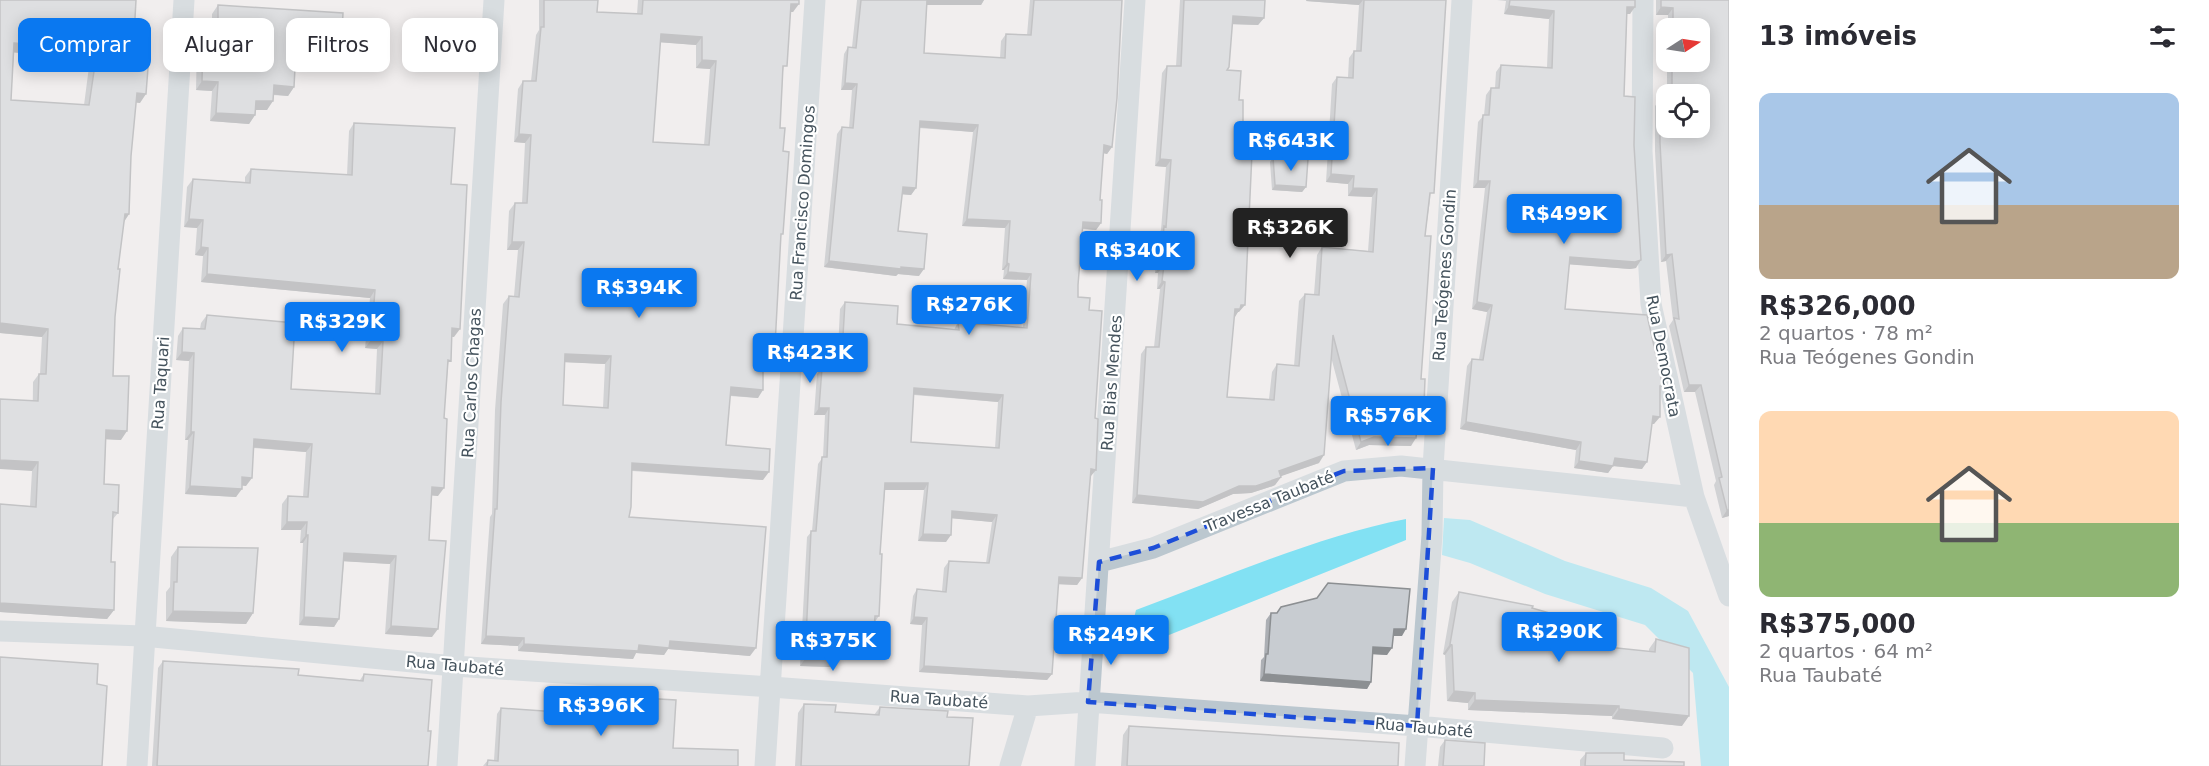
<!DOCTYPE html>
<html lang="pt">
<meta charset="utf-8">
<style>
:root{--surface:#fff;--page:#f2f2f3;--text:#2b2b33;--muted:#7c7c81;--accent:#0a78f0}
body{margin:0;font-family:"DejaVu Sans",sans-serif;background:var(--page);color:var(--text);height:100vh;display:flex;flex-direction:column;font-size:22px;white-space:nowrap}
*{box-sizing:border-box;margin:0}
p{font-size:20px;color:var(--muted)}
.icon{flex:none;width:33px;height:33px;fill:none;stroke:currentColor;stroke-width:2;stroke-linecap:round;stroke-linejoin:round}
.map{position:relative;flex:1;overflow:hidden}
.panel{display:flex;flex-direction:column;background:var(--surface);width:480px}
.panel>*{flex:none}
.hud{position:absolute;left:18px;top:18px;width:570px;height:54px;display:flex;gap:12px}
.needle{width:39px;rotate:78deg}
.fabs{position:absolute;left:1656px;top:18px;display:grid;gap:12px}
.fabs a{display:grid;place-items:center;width:54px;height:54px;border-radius:12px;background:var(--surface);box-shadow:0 3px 15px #0003;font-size:30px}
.price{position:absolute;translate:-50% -51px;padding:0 14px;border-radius:6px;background:var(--accent);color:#fff;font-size:20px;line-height:39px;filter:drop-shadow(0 2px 3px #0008)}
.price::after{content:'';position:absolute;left:50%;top:36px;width:18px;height:14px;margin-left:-9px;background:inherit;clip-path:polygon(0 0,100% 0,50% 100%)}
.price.active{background:#222;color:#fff}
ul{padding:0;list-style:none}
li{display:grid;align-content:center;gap:12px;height:318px;padding:0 30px}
li span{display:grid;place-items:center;height:186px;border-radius:12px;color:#555}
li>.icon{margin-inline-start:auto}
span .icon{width:108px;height:108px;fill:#fffc;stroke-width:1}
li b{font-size:26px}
h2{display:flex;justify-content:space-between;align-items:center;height:72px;padding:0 30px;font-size:26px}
.pill{padding:0 21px;border-radius:12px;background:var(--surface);box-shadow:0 3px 15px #0003;font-size:21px;line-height:54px}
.pill.active{background:var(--accent);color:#fff}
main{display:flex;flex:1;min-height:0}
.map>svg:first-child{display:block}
.water{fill:#82e1f3}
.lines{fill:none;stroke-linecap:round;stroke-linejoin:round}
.street{stroke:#bbc7cf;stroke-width:21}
.wall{fill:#acafb4;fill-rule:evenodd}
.shaded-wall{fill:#8c8f92}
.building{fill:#c8ccd1;stroke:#8c8f92;stroke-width:1.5;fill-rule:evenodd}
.marked{fill:none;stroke:#1d4ed8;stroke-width:4.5;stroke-dasharray:12 8;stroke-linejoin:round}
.labels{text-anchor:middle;stroke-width:4.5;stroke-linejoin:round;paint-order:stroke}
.street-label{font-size:16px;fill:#45535d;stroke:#fff}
</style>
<main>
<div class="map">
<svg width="1729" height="766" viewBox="0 0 1729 766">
<rect width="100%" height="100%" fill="#f1eeee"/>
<path class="water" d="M1444 518 1470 520 1565 561 1651 588 1688 611 1729 687V766H1701L1693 673 1645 625 1545 594 1470 563 1442 555Z
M1406 519V540L1159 639 1133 622 1136 610C1224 578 1314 537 1406 519Z"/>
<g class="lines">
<path class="street" d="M1643 0 1642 151 1651 304 1694 497 1729 596
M1099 562 1153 548 1344 471 1401 466 1694 497
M0 631 143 636 454 666 771 687 1028 706 1088 702 1417 726 1663 748
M137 766 184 0
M447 766 494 0
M765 766 815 0
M1010 766 1028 706
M1085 766 1135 0
M1415 766 1432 535 1433 468 1462 0"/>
</g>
<path class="wall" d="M0 0 134 36 140 103 136 102 131 156 129 214 124 222 118 269 115 317 113 376 121 440 106 439 104 484 118 513 113 519 111 562 114 610 107 619 0 612V504L30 506 32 471 33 382 39 374H40L42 337 0 333ZM14 52 90 59 84 105 11 100Z
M539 0H598L597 12 637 14 638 0H799L793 12H790L783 72 780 128 783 151 780 238 769 372 763 371 758 398 730 396 726 445 763 480 632 471 629 517 750 656 668 649 664 655 636 653 633 659 518 651V646L481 644 490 517 492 514 495 410 503 304 509 296H514L518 250H507L509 211 515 203H522L525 143 514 142 518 89 523 81H531L536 35 539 30ZM660 42 696 45V68L710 69 704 145 653 142ZM565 362 605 364 603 408 563 405Z
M854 0H984L981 5H927L924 53 1000 58 1001 41 1006 34 1027 35 1030 0H1122L1112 147 1107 154 1103 153 1100 200 1101 223 1096 230 1082 229 1078 285V297L1089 310 1091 476H1090L1082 578 1077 585 1058 584 1052 674 1047 680 919 672 922 625 910 624 913 596 917 589 942 591 944 568 949 561 986 563 992 522 952 518 946 542 918 541 924 490H885L880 554 879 616 874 623 868 653 836 652 835 660 830 667 800 666 807 537 812 531 818 464 823 457 825 415H814L817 374 822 368 837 369 840 309 845 302 897 324 954 330 958 322 1023 328 1027 280 1003 279 1004 270H1002L1005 228 962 226 973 132 919 128 916 188 911 195 902 194 898 231 919 276 898 274 896 276 824 267 837 134 842 127 849 128 852 90H841L844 54 848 47H852L857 0ZM914 395 998 402 995 448 911 442Z
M1180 0H1265L1264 18 1258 25 1232 24 1227 70 1239 100 1243 126 1244 152 1239 312H1238L1234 317 1227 397 1269 399 1272 372 1277 364 1294 366 1299 301 1305 294H1314L1317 255 1322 247 1368 251 1372 197 1348 196V184L1326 182 1332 84 1337 77H1348L1349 58 1354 51H1356L1359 5 1306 1V0H1446L1430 200 1425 236 1421 379 1424 405 1418 412 1411 446 1369 445 1356 450 1331 357 1319 463 1280 476 1281 477 1275 485 1273 486 1251 493 1233 494 1198 509 1132 503 1141 354 1146 347H1154L1160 289H1157L1158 273H1155L1158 234 1161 230 1166 167 1155 166 1162 73 1167 66H1176Z
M1497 0H1635L1630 14H1627L1624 96 1634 145 1636 268 1630 269 1569 264 1565 309 1660 390 1654 424H1652L1642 469 1613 466 1608 473 1574 468 1576 450 1460 429 1467 366 1472 359H1479L1487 312 1472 309 1485 188H1473L1478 122 1484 115 1486 95 1491 88H1495L1496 72 1501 65 1547 67 1549 19 1504 14 1506 1Z
M1656 0H1729V518V516L1722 518 1714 485 1716 481 1695 392H1684L1669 326 1673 320 1666 261 1661 262 1655 151V106L1660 99 1666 128 1700 94H1667V62H1700V28H1668V15H1656Z
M218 5 342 33 335 41 297 40 294 87 288 96 273 95 267 110H256L255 115 249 124 210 121 212 91 196 90 197 41 203 32H208V29L212 24V14Z
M354 123 451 184 454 337H452L448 365 438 496 432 495 429 540 432 637 385 634 390 564 344 561 339 619 334 627 299 625 303 543H300L301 530H281L282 504 288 496 303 497 306 452 253 448 246 486 242 485 236 497 185 494 188 440H185L189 361 176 360 178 336 183 328 200 329 201 323 207 315 291 389 375 394 377 349 365 348 370 298 201 282 203 256 195 255 197 228 184 227 187 187 193 179 245 182V177L251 169 347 175 349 131Z
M1273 157 1306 187 1302 192 1272 190 1270 162Z
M178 547 253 613 246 624 166 621V592L170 587 171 557Z
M1459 592 1532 608 1551 628 1588 645 1649 652V649L1656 639 1682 726 1612 719V716L1468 710V703L1447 701 1445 655 1443 654 1452 602Z
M1271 613 1402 636H1393L1387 655 1373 654 1371 682 1367 689 1260 681 1261 660 1264 657 1266 620Z
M163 661 298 675 360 680 364 674 428 731V766H152L158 668Z
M589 695 673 748 738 766H483L488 760H494L497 714 501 708 584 714 585 702Z
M804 704 835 712 874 715 880 707 947 717 969 766H795L798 713Z
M1129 726 1398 766H1121L1123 735Z
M1445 740 1484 766H1438L1440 747Z
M1586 753 1624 760 1684 766H1580V760Z"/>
<path class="shaded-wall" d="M927 0H984L981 5H923Z
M1307 0H1363L1359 5 1306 1Z
M791 4H799L793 12H785Z
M1509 6 1554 11 1549 19 1504 14Z
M1627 7H1635L1630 14H1622Z
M1661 7 1673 8 1668 15H1656Z
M1233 16 1264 18 1258 25 1228 24Z
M297 31 342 33 335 41 291 39Z
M661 34 702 37 696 45 656 42Z
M14 43 97 51 90 59 8 52Z
M702 60 716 61 710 69 696 68Z
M202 81 218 82 212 91 196 90Z
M845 83 857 84 852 90H841Z
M274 85 294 87 288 96 268 94Z
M137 93 146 94 140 103 131 102Z
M256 101H273L267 110H250Z
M216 113 255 115 249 124 210 121Z
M920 121 978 125 973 132 915 127Z
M519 134 531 135 525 143 514 142Z
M1104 145 1112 147 1107 154 1099 152Z
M1160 159 1171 160 1166 167 1155 166Z
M1331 174 1354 176 1348 184 1326 182Z
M1478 181H1490L1485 188H1473Z
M1275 185 1306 187 1302 192 1272 190Z
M903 187 916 188 911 195 898 194Z
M1353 188 1377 189 1372 197 1348 196Z
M125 214H129L123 223Z
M189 219 203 220 197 228 184 227Z
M967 219 1010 221 1005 228 962 226Z
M1083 222 1101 223 1096 230 1078 228Z
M512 242H524L518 250H507Z
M201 247 208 248 203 256 195 255Z
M1672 254 1666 261 1661 262 1666 255Z
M1570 257 1641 260 1636 268 1630 269 1564 264Z
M829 261 924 269 919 276 898 274 896 276 824 267Z
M1007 263 1009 264 1004 270H1002Z
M1161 265H1164L1158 273H1155Z
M1008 272 1031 274 1027 280 1003 279Z
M207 274 375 290 370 298 201 282Z
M1162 281 1165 282 1160 289H1157Z
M1477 302 1492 305 1487 312 1472 309Z
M1241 305H1245L1239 312H1238L1235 317H1230L1235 309Z
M0 323 48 329 42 337 0 333Z
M452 328 460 329 454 337 447 336Z
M371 340 383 341 377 349 365 348Z
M182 352 194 353 189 361 176 360Z
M565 354 611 356 605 364 560 362Z
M763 363 774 364 769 372 758 371Z
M1689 385H1701L1695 392H1684Z
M731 387 763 390 758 398 725 395Z
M914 388 1003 395 998 402 910 394Z
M1419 404 1424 405 1418 412Z
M819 408H829L825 415H814Z
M1653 416 1660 417 1654 424H1648Z
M1466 422 1581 442 1576 450 1460 429Z
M106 430 127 431 121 440 100 439Z
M191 432H194L188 440H185Z
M1374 437 1416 438 1411 446 1369 445 1356 450 1361 442Z
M254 439 312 444 306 452 248 447Z
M1324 455 1319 463 1273 479 1279 471Z
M1615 458 1647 462 1642 469 1613 466 1608 473 1574 468 1579 461Z
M0 460 38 462 32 471 0 469Z
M632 463 769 472 763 480 627 470Z
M1091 469 1096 470 1091 476H1086Z
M242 477 252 478 246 486 237 485Z
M1281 477 1275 485 1273 486 1251 493 1233 494 1198 509 1132 503 1137 495 1239 486Z
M885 483H928L924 490H881Z
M190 486 242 489 236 497 185 494Z
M432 487 444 488 438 496 426 495Z
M1727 510H1729V516L1722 518Z
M952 511 997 515 992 522 948 518Z
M287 522H307L301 530H281Z
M923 534 951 535 946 542 918 541Z
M306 535H308L303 543H300Z
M344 553 396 556 390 564 339 561Z
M1059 577 1082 578 1077 585 1054 584Z
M0 603 114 610 107 619 0 612Z
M173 611 253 613 246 624 166 621Z
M304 617 339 619 334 627 299 625Z
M914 617 927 618 922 625 910 624Z
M391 626 438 629 432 637 385 634Z
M1394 629H1406L1402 636H1389Z
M486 636 524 638 518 646 481 644Z
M670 641 756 648 750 656 668 649 664 655 636 653 633 659 518 651 524 644 639 645Z
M1450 644 1452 645 1445 655 1443 654Z
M837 645 873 646 868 653 832 652Z
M1373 647 1392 648 1387 655 1368 654Z
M805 659 835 660 830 667 800 666Z
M924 666 1052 674 1047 680 919 672Z
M1264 674 1371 682 1367 689 1260 681Z
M1454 691 1475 693 1468 703 1447 701Z
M1475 700 1619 706 1612 716 1468 710Z
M1619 709 1689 716 1682 726 1612 719Z"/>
<path class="building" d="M0 0H136L134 36 146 37 145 55H149L146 94 137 93 131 156 129 214H125L118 269H120L115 317 113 376H129L127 431 106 430 104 484 119 485 118 513 113 512 111 562H115L114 610 0 603V504L36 507 38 462 0 460V399L38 401 39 374H46L48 329 0 323ZM14 43 97 51 89 105 11 100Z
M544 0H598L597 12 642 14 643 0H799V4H791L787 66H783L780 128H785L783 151 789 152 783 234H781L774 364 763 363V390L731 387 726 445 770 449 769 472 632 463 631 507 629 517 766 527 756 648 670 641 669 648 639 645 638 651 524 644V638L486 636 495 509H497L501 402 509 296 519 297 524 242H512L515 203H527L531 135 519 134 523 81H536L541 27H544ZM661 34 702 37V60L716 61 709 145 653 142ZM565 354 611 356 608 408 563 405Z
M861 0H927L924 53 1005 58 1006 34 1031 35 1034 0H1122L1117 98 1112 147 1104 145 1100 200H1102L1101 223 1083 222 1078 285V297L1090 298 1089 310 1102 311 1095 418 1098 419 1096 470 1091 469 1082 578 1059 577 1052 674 924 666 927 618 914 617 917 589 946 592 949 561 989 563 997 515 952 511 951 535 923 534 928 483H885L880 554H882L879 616H875L873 646 837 645 835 660 805 659 811 531H816L822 457H827L829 408H819L822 368 841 369 845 302 898 306 897 324 959 330 958 322 1027 328 1031 274 1008 272 1009 264 1007 263 1010 221 967 219 978 125 920 121 916 188 903 187 898 231 927 234 924 269 901 267V269L829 261 842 127 853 128 857 84 845 83 848 47 856 48ZM914 388 1003 395 999 448 911 442Z
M1184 0H1265L1264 18 1233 16 1229 67 1227 70 1241 71 1239 100H1243V126H1248L1244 152 1252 153 1245 305H1241L1240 309H1235L1227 397 1274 400 1277 364 1299 366 1305 294 1319 295 1322 247 1373 252 1377 189 1353 188 1354 176 1331 174 1337 77 1353 78 1354 51H1361L1364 0H1446L1434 193H1430L1425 236H1431L1421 379H1425L1424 405 1419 404 1416 438 1374 437 1361 442 1333 335 1324 455 1279 471 1281 477 1279 478 1256 486H1239L1203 502 1137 495 1146 347H1159L1165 282 1162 281 1164 265H1161L1164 226 1166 227 1171 160 1160 159 1167 66H1181Z
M1510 0H1635V7H1627L1624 96 1635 97 1634 145 1641 260 1635 262 1570 257 1565 309 1647 315 1663 386H1660V417L1653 416 1647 462 1615 458 1613 466 1579 461 1581 442 1466 422 1472 359 1483 360 1492 305 1477 302 1490 181H1478L1483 115H1489L1491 88H1499L1501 65 1552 68 1554 11 1509 6Z
M1661 0H1729V510H1727L1719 478 1722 477 1701 385H1689L1674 318 1679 319 1672 254 1666 255 1660 143V99H1666V128H1700V94H1672V62H1700V28H1673V8L1661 7Z
M218 5 343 13 342 33 297 31 294 87 274 85 273 101H256L255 115 216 113 218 82 202 81 203 32H214V20H218Z
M354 123 455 128 451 184 467 185 460 329 452 328 451 361 448 360 444 418 447 419 444 488 432 487 429 540 446 541 438 629 391 626 396 556 344 553 339 619 304 617 308 535H306L307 522H287L288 496 308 497 312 444 254 439 252 478 242 477V489L190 486 194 432H191L194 353 182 352 183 328 205 329 207 315 295 323 291 389 380 394 383 341 371 340 375 290 207 274 208 248 201 247 203 220 189 219 193 179 250 183 251 169 352 175Z
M1273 157 1308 159 1306 187 1275 185Z
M178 547 258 548 253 613 173 611 174 582H177Z
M1328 583 1410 589 1406 629H1394L1392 648 1373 647 1371 682 1264 674 1266 654H1268L1271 613H1277L1281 607 1317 598Z
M1459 592 1533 606 1532 608 1553 614 1551 628 1571 632V637H1588V645L1655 652 1656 639 1689 648V716L1619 709V706L1475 700V693L1454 691 1452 645 1450 644Z
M0 657 98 664 97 684 107 686 102 766H0Z
M163 661 299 669 298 675 363 681 364 674 432 680 428 731H431L428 766H157Z
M589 695 676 700 673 748 738 750V766H487L488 760 498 761 501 708 587 714Z
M804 704 836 705 835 712 879 715 880 707 948 711 947 717 973 718 969 766H801Z
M1129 726 1399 743 1398 766H1127Z
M1445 740 1485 743 1484 766H1443Z
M1586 753H1624V760L1684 762V766H1585Z"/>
<path d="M0 0H1729V766H0ZM1433 468 1417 726 1088 702 1099 562 1153 548 1344 471Z" fill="#f1eeee" fill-opacity=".55" fill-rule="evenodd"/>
<path class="marked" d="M1433 468 1417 726 1088 702 1099 562 1153 548 1344 471Z"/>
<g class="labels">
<g class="street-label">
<text transform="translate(802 203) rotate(-86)" y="6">Rua Francisco Domingos</text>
<text transform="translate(1444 275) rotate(-86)" y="6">Rua Teógenes Gondin</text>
<text transform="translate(1664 356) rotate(79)" y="6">Rua Democrata</text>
<text transform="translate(160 383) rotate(-86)" y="6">Rua Taquari</text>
<text transform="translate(471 383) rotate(-87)" y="6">Rua Carlos Chagas</text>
<text transform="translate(1111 383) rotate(-86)" y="6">Rua Bias Mendes</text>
<text transform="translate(1269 501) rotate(-22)" y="6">Travessa Taubaté</text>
<text transform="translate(455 665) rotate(5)" y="6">Rua Taubaté</text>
<text transform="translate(939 699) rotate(4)" y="6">Rua Taubaté</text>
<text transform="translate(1424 727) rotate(5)" y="6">Rua Taubaté</text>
</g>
</g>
</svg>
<div class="fabs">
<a><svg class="needle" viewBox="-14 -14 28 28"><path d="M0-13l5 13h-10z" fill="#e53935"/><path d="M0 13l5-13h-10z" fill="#7c7c81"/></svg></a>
<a><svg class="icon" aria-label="locate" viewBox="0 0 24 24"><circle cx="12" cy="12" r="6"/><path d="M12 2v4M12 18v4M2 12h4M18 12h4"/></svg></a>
</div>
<b class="price" style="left:1291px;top:172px">R$643K</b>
<b class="price" style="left:1564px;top:245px">R$499K</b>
<b class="price active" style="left:1290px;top:259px">R$326K</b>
<b class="price" style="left:1137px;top:282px">R$340K</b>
<b class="price" style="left:639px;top:319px">R$394K</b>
<b class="price" style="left:969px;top:336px">R$276K</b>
<b class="price" style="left:342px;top:353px">R$329K</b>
<b class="price" style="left:810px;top:384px">R$423K</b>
<b class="price" style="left:1388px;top:447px">R$576K</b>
<b class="price" style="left:1559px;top:663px">R$290K</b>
<b class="price" style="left:1111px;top:666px">R$249K</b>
<b class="price" style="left:833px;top:672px">R$375K</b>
<b class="price" style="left:601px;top:737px">R$396K</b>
<div class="hud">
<a class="pill active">Comprar</a>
<a class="pill">Alugar</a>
<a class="pill">Filtros</a>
<a class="pill">Novo</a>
</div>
</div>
<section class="panel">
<h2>13 imóveis<svg class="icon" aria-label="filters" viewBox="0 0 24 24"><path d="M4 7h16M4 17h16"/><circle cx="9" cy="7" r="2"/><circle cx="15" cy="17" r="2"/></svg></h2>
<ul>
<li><span style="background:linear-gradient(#a9c7e8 60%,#b9a48a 0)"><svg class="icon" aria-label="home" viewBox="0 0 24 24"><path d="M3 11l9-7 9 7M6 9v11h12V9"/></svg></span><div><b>R$326,000</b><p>2 quartos · 78 m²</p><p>Rua Teógenes Gondin</p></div></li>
<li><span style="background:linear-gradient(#ffd9b3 60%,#8fb573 0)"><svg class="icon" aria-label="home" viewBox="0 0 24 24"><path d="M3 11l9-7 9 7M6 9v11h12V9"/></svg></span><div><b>R$375,000</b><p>2 quartos · 64 m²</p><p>Rua Taubaté</p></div></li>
</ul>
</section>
</main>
